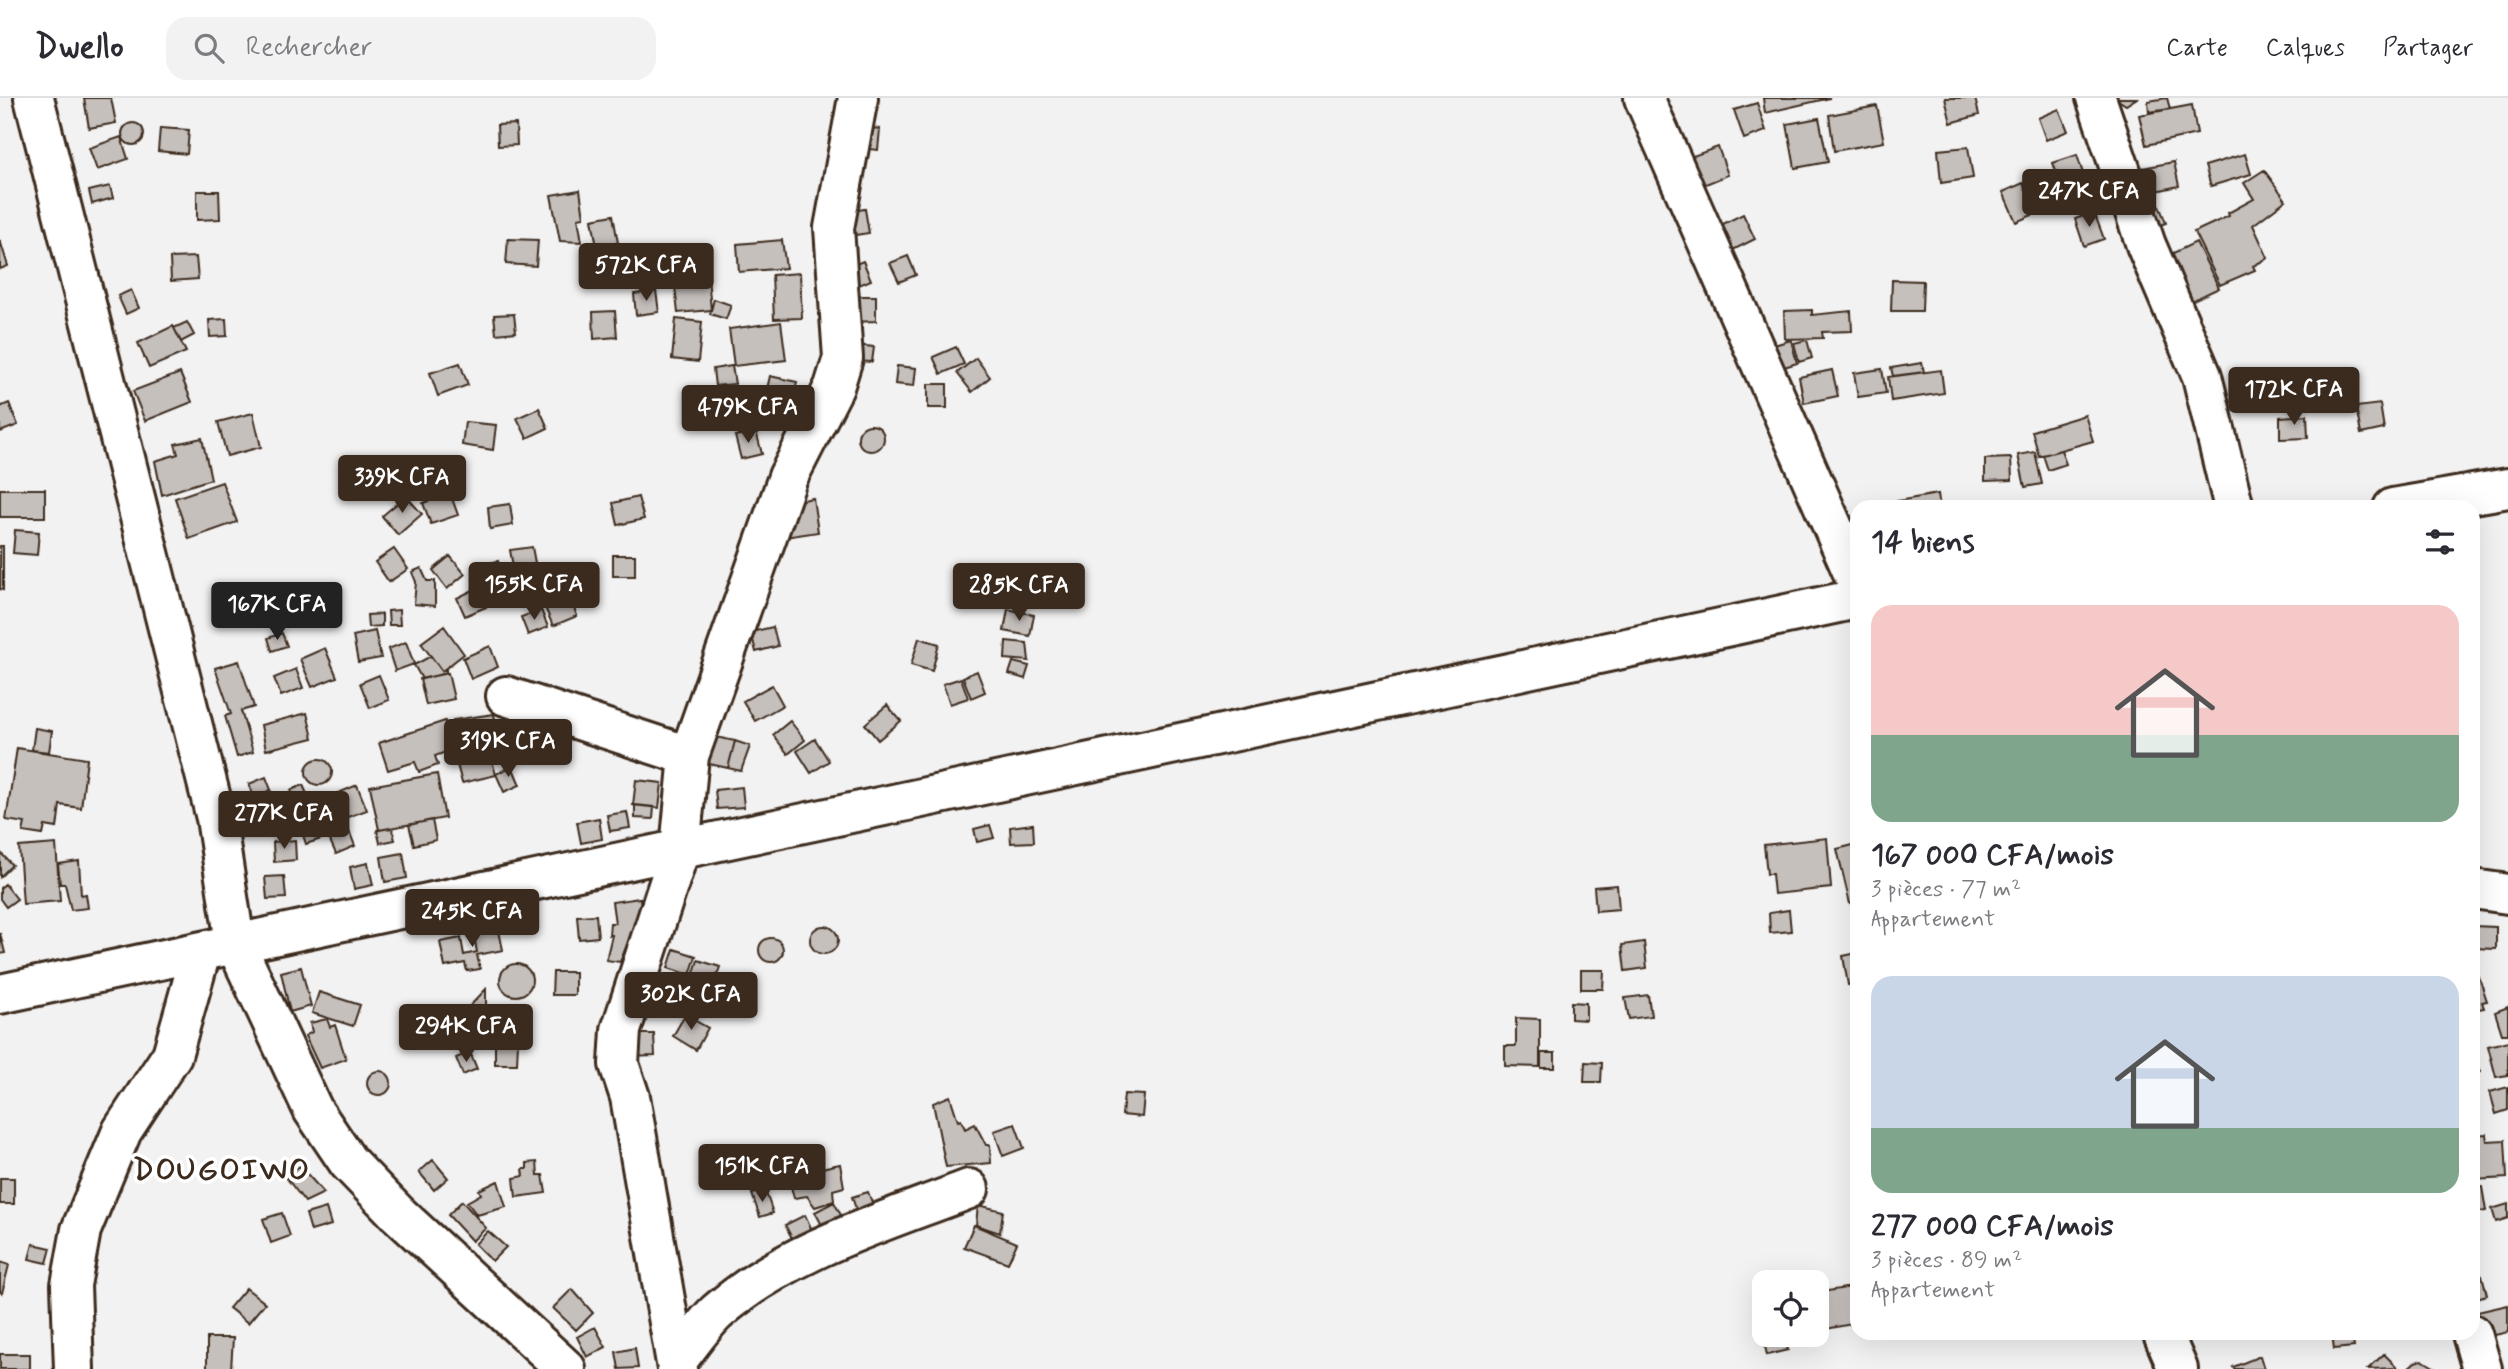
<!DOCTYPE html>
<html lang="fr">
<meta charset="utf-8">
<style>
:root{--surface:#fff;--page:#f2f2f3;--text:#2b2b33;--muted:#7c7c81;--line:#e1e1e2;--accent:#3b2a1e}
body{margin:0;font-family:Mynerve,sans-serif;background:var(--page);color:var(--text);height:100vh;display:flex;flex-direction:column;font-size:26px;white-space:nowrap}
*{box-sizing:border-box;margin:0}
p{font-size:23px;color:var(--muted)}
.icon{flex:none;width:38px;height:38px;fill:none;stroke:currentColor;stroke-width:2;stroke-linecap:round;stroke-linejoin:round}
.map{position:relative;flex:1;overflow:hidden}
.panel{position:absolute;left:1850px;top:402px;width:630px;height:840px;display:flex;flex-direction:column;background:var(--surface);border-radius:21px;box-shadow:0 7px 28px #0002}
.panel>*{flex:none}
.fabs{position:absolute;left:1752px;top:1172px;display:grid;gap:14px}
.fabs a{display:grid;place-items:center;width:77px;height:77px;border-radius:14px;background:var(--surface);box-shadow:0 7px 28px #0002;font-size:35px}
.price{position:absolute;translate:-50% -60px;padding:0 16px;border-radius:7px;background:var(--accent);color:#fff;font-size:23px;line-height:46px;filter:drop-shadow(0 2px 4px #0008)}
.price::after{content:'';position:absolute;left:50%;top:42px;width:21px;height:16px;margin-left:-10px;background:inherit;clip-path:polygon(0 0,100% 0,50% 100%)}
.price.current{background:#222;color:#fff}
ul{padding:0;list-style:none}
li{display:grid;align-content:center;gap:14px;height:371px;padding:0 21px}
li span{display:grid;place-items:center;height:217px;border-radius:21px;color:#555}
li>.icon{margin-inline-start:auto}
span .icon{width:126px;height:126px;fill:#fffc;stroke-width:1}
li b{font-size:30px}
h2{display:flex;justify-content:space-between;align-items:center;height:84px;padding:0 21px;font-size:30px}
header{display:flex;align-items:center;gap:42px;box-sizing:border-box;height:98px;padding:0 35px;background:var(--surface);border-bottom:2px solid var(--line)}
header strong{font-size:33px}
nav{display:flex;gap:38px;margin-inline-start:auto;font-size:24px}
.search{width:490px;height:63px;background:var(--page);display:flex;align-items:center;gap:18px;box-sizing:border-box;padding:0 24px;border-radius:21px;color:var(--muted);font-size:26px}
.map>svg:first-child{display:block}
.building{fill:#c6c0bd;stroke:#3b2a1e;stroke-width:2}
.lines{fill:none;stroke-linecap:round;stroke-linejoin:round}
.street-casing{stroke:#3b2a1e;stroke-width:44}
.street{stroke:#fff;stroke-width:38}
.labels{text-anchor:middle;stroke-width:7;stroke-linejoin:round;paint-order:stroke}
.district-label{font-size:30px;font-weight:bold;letter-spacing:2px;fill:#3b2a1e;stroke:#fff}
</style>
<header>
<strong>Dwello</strong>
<div class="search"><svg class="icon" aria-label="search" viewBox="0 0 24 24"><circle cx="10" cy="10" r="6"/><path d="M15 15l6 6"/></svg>Rechercher</div>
<nav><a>Carte</a><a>Calques</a><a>Partager</a></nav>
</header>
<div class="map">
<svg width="2508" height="1271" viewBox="0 0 2508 1271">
<rect width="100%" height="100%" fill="#f3f2f2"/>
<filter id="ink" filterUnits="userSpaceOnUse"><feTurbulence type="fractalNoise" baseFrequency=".0143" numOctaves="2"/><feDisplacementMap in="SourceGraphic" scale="14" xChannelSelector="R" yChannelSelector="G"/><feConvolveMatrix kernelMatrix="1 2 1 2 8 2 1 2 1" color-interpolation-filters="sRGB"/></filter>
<g filter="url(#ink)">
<path class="building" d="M84 0H111L116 25 89 30Z
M1763 0H1830L1765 15Z
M1945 0H1975L1979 17 1951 25Z
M2115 0H2137L2126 7Z
M2167 0 2170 11 2149 14 2148 3Z
M1757 5 1766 33 1744 41 1734 12Z
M2192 7 2197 36 2146 47 2139 17Z
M1877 8 1884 44 1834 53 1829 17Z
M2059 11 2068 33 2046 42 2038 20Z
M1819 20 1828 64 1795 70 1787 26Z
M122 36a11 11 0 1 1 22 0a11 11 0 1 1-22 0Z
M516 26 517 47 498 48 497 27Z
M854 28 880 31 878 52 852 49Z
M160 30 189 32 187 56 158 53Z
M121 39 128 61 97 72 89 50Z
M1718 49 1728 77 1701 88 1690 59Z
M1968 49 1973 80 1941 85 1938 52Z
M2245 56 2251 76 2211 88 2205 68Z
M2077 57 2086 85 2063 93 2053 65Z
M2174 64 2179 88 2147 95 2142 70Z
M2264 72 2286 102 2253 127 2268 160 2253 168 2255 172 2220 187 2194 134 2229 118 2228 115 2254 101 2244 85Z
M2035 81 2048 104 2036 111 2024 86Z
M2023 85 2037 115 2016 124 2003 94Z
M110 88 113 100 92 106 89 93Z
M580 92 584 119 578 120 582 144 560 143 551 97Z
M197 93H219L220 121 197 122Z
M2089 93 2091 104 2086 111 2076 113 2070 110 2066 103Z
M2157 102 2166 125 2142 134 2133 110Z
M865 111 869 135 842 139 838 115Z
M2094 114 2104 141 2084 148 2075 121Z
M1743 116 1755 141 1733 152 1721 127Z
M613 117 618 145 597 149 592 121Z
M508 141 538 142 536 168 506 166Z
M0 142 8 168 0 171Z
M782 142 786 170 739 174 737 146Z
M2196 144 2219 190 2187 205 2165 159Z
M706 156 711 212 678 215 672 161Z
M908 158 916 177 899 184 890 165Z
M196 159 198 181 171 183 170 160Z
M863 163 871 182 852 190 844 171Z
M800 175 802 220 774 221 772 177Z
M1892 182 1923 183 1922 213H1891Z
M131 192 139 210 126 216 118 198Z
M656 193 659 214 636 217 634 196Z
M854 198H876V223L853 224Z
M714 201 731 207 726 221 710 216Z
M1812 212V217L1851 213 1852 233 1822 234 1823 240 1785 241 1784 213Z
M615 213 617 239 594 241 593 214Z
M514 216 516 234 496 236 494 217Z
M226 221 227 238 210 239 209 222Z
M676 221 702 224 698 264 672 261Z
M187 224 194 237 181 244 174 230Z
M781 224 786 262 734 268 729 231Z
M173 228 186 254 149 270 138 245Z
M1791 242 1797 265 1781 270 1774 247Z
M1807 242 1812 260 1799 264 1794 245Z
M855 247 874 249 872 264 854 263Z
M956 249 964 266 941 276 933 259Z
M976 260 990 279 972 294 957 275Z
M460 265 468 287 438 298 430 275Z
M1922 265 1924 274 1893 278 1891 270Z
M732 268 735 286 715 288 713 271Z
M897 268 916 270 914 288 895 286Z
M1882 271 1886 295 1858 299 1854 275Z
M1832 272 1838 298 1804 305 1799 279Z
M1941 272 1944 295 1891 303 1888 279Z
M180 275 192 304 145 323 133 293Z
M770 278 797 284 791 311 764 304Z
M2301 282 2307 303 2288 308 2283 288Z
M928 286H947V310H928Z
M9 305 18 327 0 334V309Z
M2380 306 2384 331 2361 336 2356 309Z
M539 310 548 330 527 340 517 320Z
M253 315 261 349 227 358 218 324Z
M2085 317 2093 343 2039 358 2032 333Z
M2307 317 2308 340 2280 341V319Z
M465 324 496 327 493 352 462 347Z
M858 340a13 13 0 1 1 26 0a13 13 0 1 1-26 0Z
M756 333 762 356 741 361 735 338Z
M202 340 211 381 162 397 155 363 178 356 175 346Z
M2061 352 2066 366 2048 372 2043 357Z
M2035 354 2042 386 2025 389 2018 357Z
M2011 360 2012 382 1985 383V361Z
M222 384 237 424 189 441 175 400Z
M0 391H45V419H0Z
M802 393 803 402 813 400 818 434 785 439Z
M450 395 458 417 431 426 423 405Z
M1938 396 1940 410H1891V404Z
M406 398 422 416 398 437 382 418Z
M638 399 644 421 618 427 613 405Z
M510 406 513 427 490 431 488 409Z
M15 432 39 434 37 457 13 455Z
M0 448H3V492L0 491Z
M532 449 536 470 514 474 510 452Z
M394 451 408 471 389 484 375 464Z
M613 457H635V478H613Z
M450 458 465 476 447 491 433 472Z
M498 463 502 482 483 485 480 467Z
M421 470 427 483H435V508L414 506 416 484 412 474Z
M477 490 486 509 465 518 457 500Z
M568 495 577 518 553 528 543 505Z
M1008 511 1034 517 1030 538 1004 533Z
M399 512 400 527H389L388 513Z
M541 512 548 529 528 537 521 519Z
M382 516V528L368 529 367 517Z
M444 528 464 556 442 573 421 545Z
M773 529 778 548 756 554 751 534Z
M375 533 381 560 358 564 353 538Z
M282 535 287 548 272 553 268 540Z
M919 540 939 546 932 573 911 567Z
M1006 543 1027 545 1029 563 1005 561Z
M406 544 414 566 395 573 388 551Z
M490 548 498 569 471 581 463 560Z
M325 550 337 579 312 589 300 561Z
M431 558 442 573 446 571V575L422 581 414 567Z
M239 563 254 609 241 613 253 654 237 659 225 618 231 616 215 570Z
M1013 564 1029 568 1025 581 1009 576Z
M296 571 303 590 281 598 274 580Z
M977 573 985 594 971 600 963 579Z
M448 575 454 601 426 607 420 581Z
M379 577 389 602 370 610 360 585Z
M961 580 968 600 950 606 943 586Z
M772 587 783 607 755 623 743 603Z
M887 607 901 623 878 642 865 626Z
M307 615 313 640 266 652 261 627Z
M494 616 499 644 456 650 453 622Z
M445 623 454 651 435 658 438 667 419 674 415 664 388 672 379 645Z
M790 623 805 642 788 656 773 637Z
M35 630 52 633 49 654 32 652Z
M706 637 735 643 728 670 700 664Z
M815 641 829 663 811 675 797 653Z
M735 643 750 648 741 673 728 670Z
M17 650 87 661 81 710 60 707 57 730 45 728 43 737 23 734 25 725 6 722Z
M489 651 496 677 462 685 455 659Z
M306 674a13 13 0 1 1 26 0a13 13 0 1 1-26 0Z
M512 668 520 687 504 694 496 676Z
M437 676 445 720 379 732 370 688Z
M266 679 271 692 254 699 249 686Z
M636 682 662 685 659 710 633 707Z
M303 687 311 705 299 711 291 692Z
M357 687 367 712 345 720 336 696Z
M742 689 744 709 717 711 715 692Z
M287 695 298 715 280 726 269 706Z
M635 707 654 709 653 721 635 720Z
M627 714 630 730 610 733 607 717Z
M316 716 324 740 306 746 298 722Z
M599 720 602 741 581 745 577 724Z
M432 722 436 742 414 747 409 727Z
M1033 726 1034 744 1011 745 1010 729Z
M990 727 994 740 977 744 974 731Z
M348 730 355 748 336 756 328 738Z
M392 730 395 742 380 745 377 732Z
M1827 740 1831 790 1774 796 1772 776H1767L1764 747Z
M295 742 296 762 274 764 273 744Z
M56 746 60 803 23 806 19 749Z
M1857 746V804L1850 806 1837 751Z
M0 754 12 767 0 779Z
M403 755 407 780 385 784 381 759Z
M79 763 81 797 86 796 88 810 71 812 65 786H60L58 766Z
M368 765 373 787 354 791 350 769Z
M284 778 286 800 267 801 265 779Z
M5 786 17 801 6 809 0 801V790Z
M1617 787 1619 811 1596 813 1594 789Z
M640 800 642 822 637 823 620 864 606 862 612 837H609L610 825H615L612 804Z
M1789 812 1791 833 1770 835 1769 815Z
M596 817 598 839 579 841 577 818Z
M810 842a14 14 0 1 1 28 0a14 14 0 1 1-28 0Z
M498 828 503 852 477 857 480 871 467 873 465 865 445 869 440 844 461 840 464 857 477 854 473 833Z
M2473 828 2496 829V851L2473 850Z
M0 835 5 855 0 856Z
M759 852a12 12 0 1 1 24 0a12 12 0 1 1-24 0Z
M1644 844 1647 870 1625 873 1622 847Z
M674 851 696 858 690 877 668 870Z
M1857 855V885L1848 887 1843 858Z
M698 862 720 869 713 888 692 881Z
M500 882a16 16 0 1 1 32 0a16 16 0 1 1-32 0Z
M301 869 311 908 290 914 281 874Z
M1581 872H1604L1603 891H1581Z
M553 874H575V897H552Z
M646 876 673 880 668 904 642 899Z
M2478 876 2487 903 2482 904 2484 910 2473 912V877Z
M486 891V910H492V934L458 935 457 910H468Z
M319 894 360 907 353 928 312 915Z
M1648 897 1651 918 1629 921 1625 900Z
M1571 904 1586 905V922L1571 921Z
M2508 909V936H2502L2495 914Z
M685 917 708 930 696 952 673 938Z
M1516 920 1540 921V969L1505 968V948H1516Z
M327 921 330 929 335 927 346 961 320 970 305 938 312 934 310 925Z
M628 936H654L655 958 629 959Z
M495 943 518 944 517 966H495Z
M2508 943V977L2496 979 2488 948Z
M470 954 477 971 463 977 456 960Z
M1541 955H1555V970H1541Z
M2473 957 2480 974 2473 977Z
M1585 964 1602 965 1601 984H1584Z
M367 985a12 12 0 1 1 24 0a12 12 0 1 1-24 0Z
M2508 989V1012L2496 1016 2490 994Z
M1124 996 1144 997 1142 1019 1122 1017Z
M950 998 958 1023 961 1022 965 1031 975 1026 986 1047H990L991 1065 946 1069 933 1005Z
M1015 1026 1024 1050 1003 1058 994 1033Z
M2486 1036 2487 1043 2505 1042 2507 1080 2473 1082V1037Z
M433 1062 448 1080 434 1092 419 1074Z
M537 1064 538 1077H543L546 1095 516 1099 514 1080 524 1078 523 1071H527V1065Z
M840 1066 844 1089 833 1092 834 1103 815 1109 807 1098 794 1100 788 1077Z
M300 1068 324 1095 305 1104 285 1078Z
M0 1080H14V1106H0Z
M498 1083 506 1109 477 1117 467 1104 481 1096 479 1092Z
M2482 1089 2486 1113 2473 1115V1090Z
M765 1092 773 1115 760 1119 752 1096Z
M868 1094 875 1112 858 1117 852 1099Z
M462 1103 486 1130 472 1143 448 1117Z
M834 1104 843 1121 824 1131 815 1114Z
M2508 1106V1120L2496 1124 2492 1111Z
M978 1107 1003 1113 1000 1135 976 1127Z
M326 1110 331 1127 311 1133 306 1116Z
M282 1115 290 1138 271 1145 263 1121Z
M805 1117 813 1134 794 1144 785 1127Z
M974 1127 1017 1145 1008 1165 964 1149Z
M488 1133 506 1149 492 1163 475 1146Z
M33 1146 51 1150 47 1165 29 1161Z
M0 1164 9 1167 2 1195 0 1194Z
M2482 1177 2487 1197 2473 1201V1180Z
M1857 1188V1225L1816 1233V1195Z
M246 1190 265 1205 248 1225 229 1210Z
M572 1191 593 1215 576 1232 553 1210Z
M2508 1207V1234L2474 1242 2473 1215Z
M595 1229 606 1249 587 1259 577 1239Z
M2332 1236H2352L2354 1249 2334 1251Z
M1784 1237 1788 1252 1767 1257 1763 1240Z
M207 1240H233L231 1271H207Z
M635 1250 638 1270 619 1271 616 1254Z
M0 1256H30V1271H0Z
M2384 1256 2398 1270 2368 1271Z
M2260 1258 2264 1271H2234L2233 1269Z
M2422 1262 2437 1271H2407L2415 1264Z"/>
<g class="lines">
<defs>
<path id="street" d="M34 0 216 720 235 845 313 1012 348 1064 398 1116 566 1271
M1644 0 1857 484
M2096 0 2146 147 2202 278 2234 410
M2393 410 2508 390
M506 598 689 658
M2473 791 2508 796
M0 896 1857 501
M2163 1236 2178 1271
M2472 1236 2482 1271
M676 1264C689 1248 702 1228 717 1214 787 1152 884 1124 969 1091
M74 1271 71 1187 81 1132 122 1033 172 957 201 854
M677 1271 630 999 619 966 621 932 680 751 689 658 788 379 834 289 843 260 834 130 858 0"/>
</defs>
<use href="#street" class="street-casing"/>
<use href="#street" class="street"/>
</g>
</g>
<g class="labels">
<g class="district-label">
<text x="222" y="1081">DOUGOIWO</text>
</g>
</g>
</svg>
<div class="fabs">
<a><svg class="icon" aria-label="locate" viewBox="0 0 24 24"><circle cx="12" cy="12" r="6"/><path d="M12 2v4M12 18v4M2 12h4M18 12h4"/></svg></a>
</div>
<b class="price" style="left:2089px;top:131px">247K CFA</b>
<b class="price" style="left:646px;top:205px">572K CFA</b>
<b class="price" style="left:2294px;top:329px">172K CFA</b>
<b class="price" style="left:748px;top:347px">479K CFA</b>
<b class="price" style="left:402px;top:417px">339K CFA</b>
<b class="price" style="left:534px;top:524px">155K CFA</b>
<b class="price" style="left:1019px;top:525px">285K CFA</b>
<b class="price current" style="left:277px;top:544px">167K CFA</b>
<b class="price" style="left:508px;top:681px">319K CFA</b>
<b class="price" style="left:284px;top:753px">277K CFA</b>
<b class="price" style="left:472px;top:851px">245K CFA</b>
<b class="price" style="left:691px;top:934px">302K CFA</b>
<b class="price" style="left:466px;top:966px">294K CFA</b>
<b class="price" style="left:762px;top:1106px">151K CFA</b>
<section class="panel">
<h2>14 biens<svg class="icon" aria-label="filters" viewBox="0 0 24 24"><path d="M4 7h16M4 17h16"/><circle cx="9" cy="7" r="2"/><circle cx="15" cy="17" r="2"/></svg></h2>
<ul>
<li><span style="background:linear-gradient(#f6c9c9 60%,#7fa58c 0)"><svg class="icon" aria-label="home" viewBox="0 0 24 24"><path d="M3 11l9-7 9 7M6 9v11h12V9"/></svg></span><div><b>167 000 CFA/mois</b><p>3 pièces · 77 m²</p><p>Appartement</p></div></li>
<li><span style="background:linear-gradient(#c9d6e8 70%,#7fa58c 0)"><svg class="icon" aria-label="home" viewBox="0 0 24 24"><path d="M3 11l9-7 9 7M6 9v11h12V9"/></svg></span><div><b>277 000 CFA/mois</b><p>3 pièces · 89 m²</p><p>Appartement</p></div></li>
</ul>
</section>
</div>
